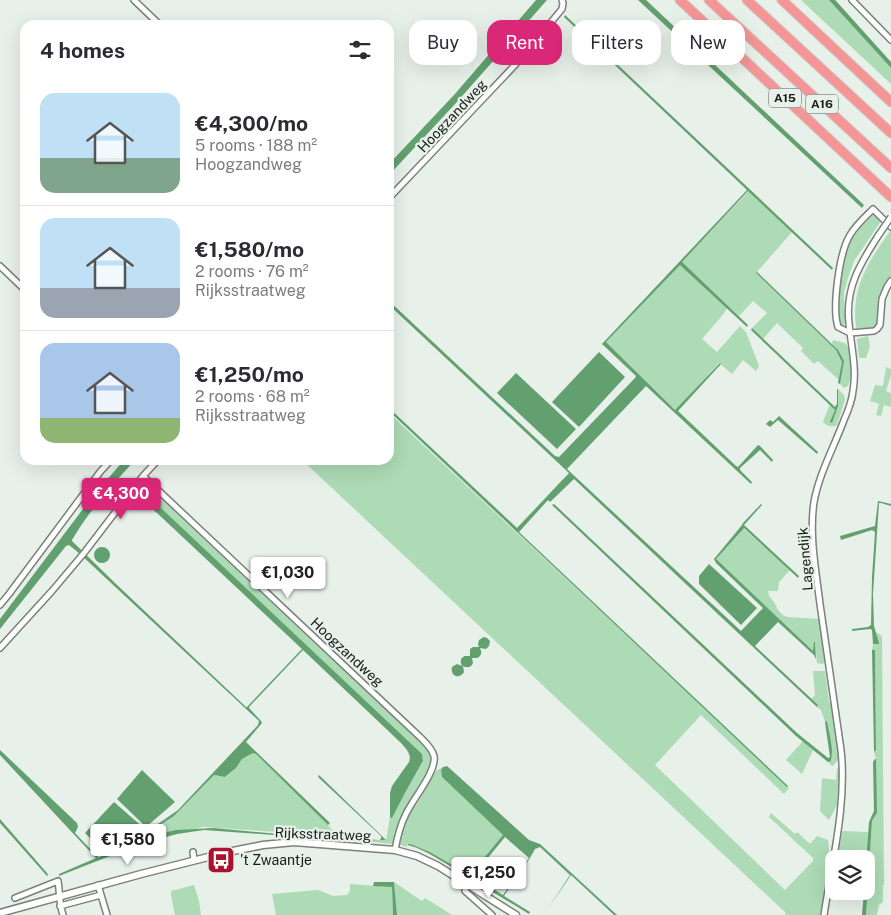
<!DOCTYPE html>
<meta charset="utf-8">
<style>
:root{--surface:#fff;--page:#f7f7f7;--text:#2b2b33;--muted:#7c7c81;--line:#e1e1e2;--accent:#db2777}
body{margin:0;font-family:"Public Sans",sans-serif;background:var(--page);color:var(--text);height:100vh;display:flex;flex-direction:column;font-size:19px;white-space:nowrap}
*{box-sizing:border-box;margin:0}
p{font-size:16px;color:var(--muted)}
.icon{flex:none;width:28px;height:28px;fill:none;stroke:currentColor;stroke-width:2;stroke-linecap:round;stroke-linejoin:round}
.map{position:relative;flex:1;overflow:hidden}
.sheet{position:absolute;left:20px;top:20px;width:374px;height:445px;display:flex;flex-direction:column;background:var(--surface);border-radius:15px;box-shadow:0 5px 20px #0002}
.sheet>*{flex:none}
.banner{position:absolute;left:409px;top:20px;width:406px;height:45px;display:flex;gap:10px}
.fabs{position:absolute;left:825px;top:850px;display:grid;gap:10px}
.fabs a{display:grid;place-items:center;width:50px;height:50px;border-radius:10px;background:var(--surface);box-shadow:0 5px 20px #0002;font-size:25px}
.price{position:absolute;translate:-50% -42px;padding:0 11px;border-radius:5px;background:#fff;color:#222;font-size:16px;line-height:32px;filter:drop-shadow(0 1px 2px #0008)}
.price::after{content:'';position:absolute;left:50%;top:30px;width:15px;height:11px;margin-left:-8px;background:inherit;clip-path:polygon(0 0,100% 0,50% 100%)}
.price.active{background:var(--accent);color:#fff}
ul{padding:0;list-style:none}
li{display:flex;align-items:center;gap:15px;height:125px;padding:0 20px}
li+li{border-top:1px solid var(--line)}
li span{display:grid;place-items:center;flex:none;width:140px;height:100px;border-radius:15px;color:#555}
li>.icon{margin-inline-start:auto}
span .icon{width:60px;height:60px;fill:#fffc;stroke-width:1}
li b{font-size:21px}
h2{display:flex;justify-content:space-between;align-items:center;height:60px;padding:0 20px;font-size:21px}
.pill{padding:0 18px;border-radius:15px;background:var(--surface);box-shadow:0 5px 20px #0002;font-size:18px;line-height:45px}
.pill.active{background:var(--accent);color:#fff}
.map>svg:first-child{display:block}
.green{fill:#addbb5}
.water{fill:#62a06f;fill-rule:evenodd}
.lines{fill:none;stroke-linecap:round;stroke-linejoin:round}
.minor-casing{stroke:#7a827b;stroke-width:8}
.tertiary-casing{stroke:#7a827b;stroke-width:9}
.motorway-casing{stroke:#cccdcc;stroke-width:11}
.minor{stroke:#fff;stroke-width:5}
.tertiary{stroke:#fff;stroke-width:6}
.motorway{stroke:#f69596;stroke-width:9}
.minor-bridge-casing{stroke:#7a827b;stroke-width:8;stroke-linecap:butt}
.minor-bridge{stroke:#fff;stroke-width:5}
.labels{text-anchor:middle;stroke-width:4.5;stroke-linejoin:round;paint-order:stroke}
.shield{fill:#e7f0e9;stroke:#565b57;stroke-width:1}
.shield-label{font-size:12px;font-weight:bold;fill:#181b18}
.street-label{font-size:14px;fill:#181b18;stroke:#e7f0e9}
.poi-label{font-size:14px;fill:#181b18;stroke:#e7f0e9;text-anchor:start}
</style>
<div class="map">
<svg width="891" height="915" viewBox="0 0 891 915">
<rect width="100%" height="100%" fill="#e7f0e9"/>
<path class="green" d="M801 0H829L891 68V84Z
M749 191 792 232 756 273 836 350 842 362 839 380 818 361 814 364 801 351 803 348 777 323 763 339 752 328 767 313 753 301 739 316 681 262Z
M872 213 881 221 854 261 848 278 844 293 845 323 843 327H841L838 323V288L846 248 858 227Z
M891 230V279L885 287 879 321 873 329 857 332C849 290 868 262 891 230Z
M680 264 727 308 725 312 702 339 717 352 740 326 746 332 759 366 756 371 743 360 732 374 719 363 676 410H675L606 342Z
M868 336 870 346 866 358H859L857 339Z
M833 340 845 343C854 353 853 374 848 386L844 388 840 384C843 365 846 359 832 344Z
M886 367 891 369V375L886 391 891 393V407L884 405 881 416 876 415 879 404 870 401 875 385 883 386Z
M838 389 844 395 845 400 837 425C833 428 826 426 823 422L830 404 835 410 838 406Z
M389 413 789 788 784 794 701 715 655 765 785 890 813 861V858L769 817 771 813 795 834 797 832 810 844 817 836 828 840 830 858 821 915H785L786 913 302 460H389Z
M144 482 418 739 428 751 430 756 431 762 429 770 404 813 394 842 392 844 362 841 386 840 390 817H392L405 793 423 762 422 754 144 493 143 495 137 491Z
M743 528 790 570 779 582 778 591H768L769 596 774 602 778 610 783 615 787 617 820 619 825 660 824 663 822 664 817 663 815 642H814V652L715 559Z
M875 632 882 636 884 885H883V902L879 905 877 915H866L872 821 876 815V759L874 752 876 750 875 651 872 650 873 644H878L879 643Z
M813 671H825L829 702 831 703 840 755V758L833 766H832L828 762 831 761 832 758 830 738 827 722H825L821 710 817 707 818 705 811 699 815 695Z
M803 741 813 750 802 774 786 760Z
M253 753 256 754 328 825 337 836 203 827 146 842 143 836 174 816 214 775 226 777 236 768 242 759Z
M840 766 837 805 829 820 820 811 822 778 836 780 837 769Z
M443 767 441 770 442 777 503 835 471 875 430 852 408 844 407 847 400 845V840L408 814 417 804 436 771Z
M842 831 868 832 866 861V859H850L839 852Z
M394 882 422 901 425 898 452 915H397Z
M350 884 392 887 393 915H276L272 894 318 890 333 896 347 895 350 891Z
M194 885 199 901 201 915H175L171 895V891Z"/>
<path class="water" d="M536 0H547L456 103 389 175V164L454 95Z
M638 0H646L864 205 862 208Z
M829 0H835L837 2 891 62V68Z
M565 15 833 268 832 270 748 191 682 262 748 325 747 327 680 265 606 342 675 410 720 363 721 364 678 411 736 466 738 467 758 445 760 446 773 460 772 462 760 450 740 468V470L752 482 751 484 646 386 567 469 741 631 763 608 716 563 714 559 742 525 743 523 761 504 762 505 744 525 799 576 798 578 744 528 716 559 813 651 814 642H815L816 659 814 655 778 622 755 646 818 705 817 707 574 479 550 502 548 500 519 532 788 786 787 787 389 411V408L517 528 569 473 389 305V301L555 456 559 457 635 378 636 376 602 344 747 190 564 17Z
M757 272 838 350 844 361 840 384 838 383 842 362 836 350 756 273Z
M752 328 835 407 837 404V389H838V406L832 423 830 422 835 410 834 409 751 330Z
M599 352 625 377 579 427 552 402Z
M516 373 576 429 557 449 497 393Z
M779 416 818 452 817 454 778 420 770 427 766 424 770 420 773 422Z
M124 460H135C112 485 89 511 72 540V541L115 583 246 707H247L302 649 141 498 145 493 422 754 423 761 405 793 392 818 390 817V793L392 786 409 762C412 754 406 749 401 743L303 650 249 707V708L261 721 262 723 246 742 329 822 330 823 328 825 256 754 253 753 242 759 236 768 225 777 214 775 174 816 143 836 142 835 178 810 258 725 259 721 80 554 69 545 66 546 0 629V619L92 497Z
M878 501 891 504V506L881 503H879L873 594 874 626 879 643V644H873L872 630 870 629 852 631V629L868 627 871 625 872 577 875 532 872 530 841 540 840 536 875 526Z
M554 504 797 733 828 758 830 757 825 722 827 721C829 734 834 748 831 761L828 762 796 736 552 505Z
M94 555a8 8 0 1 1 16 0a8 8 0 1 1-16 0Z
M709 564 757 608 741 625 699 584V576Z
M484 637 487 638 490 641 489 646 486 649 480 648C482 652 482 656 477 658H472L473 663C471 668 467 668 463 666L464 672C459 680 450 676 452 667L457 664 462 666C460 662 460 658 465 656H470V649L473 647H479L478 644 479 640Z
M872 650H875L876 750 874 752Z
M0 750 77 823 78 827 75 833 98 857 97 858 155 835 176 830 214 828 279 834 379 840 381 839V836L318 777 319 775 386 840 356 841 204 830 177 834 143 843 59 876V874L96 858 0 755Z
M875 759H876L877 813 872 821 866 915H862L864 891H866V861L869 822 874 811 873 762Z
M447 766 529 840 540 844 617 915H614L571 875 547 910 570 875 540 847 535 849 530 858 504 896 530 912 529 914C508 901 487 889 466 876 447 865 429 851 408 845V844H410L430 852 470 875 503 835 442 777 441 770 443 767ZM505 837 529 858 503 895 473 876Z
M142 770 175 802 146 827 117 799Z
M114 802 145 829 137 834 101 849 85 833Z
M0 819 47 873 48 875 47 876 0 823Z
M374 882H394L397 915H393L392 887 373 886Z"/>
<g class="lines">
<defs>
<path id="minor" d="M134 0 160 25
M852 0 891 40
M389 198 515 65 562 9 563 3 562 0
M891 227 873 209C865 217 856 225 850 235 839 253 832 308 838 327L850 333 874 331 877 329 880 325 882 299 887 287 891 281
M0 266 25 290
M158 460 143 476 420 737C425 742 432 748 434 756 437 772 411 801 405 816 400 826 397 839 395 850
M0 605 9 594 100 472 111 460
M0 648 52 591 84 553 143 476
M193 852 194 860
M466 884 465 891 492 915
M98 885 107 915
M15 898 58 881C60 893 59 904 63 915
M60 906 101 895
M824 915C832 862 847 804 841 750 834 701 827 653 820 604 816 571 809 535 814 502 819 474 834 447 844 420 848 411 852 401 853 391 857 368 851 346 849 323 845 288 860 264 878 236"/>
<path id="tertiary" d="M0 913 141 874 228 852 263 845 294 842 395 850 417 856 438 866 516 915"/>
<path id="motorway" d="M680 0 891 197
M709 0 891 168
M747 0 891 133
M782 0 891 102"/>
</defs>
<use href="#minor" class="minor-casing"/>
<use href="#tertiary" class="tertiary-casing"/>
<use href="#motorway" class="motorway-casing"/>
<use href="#minor" class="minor"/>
<use href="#tertiary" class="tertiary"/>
<use href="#motorway" class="motorway"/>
<defs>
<path id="minor-bridge" d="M878 236 891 217"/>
</defs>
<use href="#minor-bridge" class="minor-bridge-casing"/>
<use href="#minor-bridge" class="minor-bridge"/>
</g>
<defs>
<symbol id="bus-square" viewBox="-11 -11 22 22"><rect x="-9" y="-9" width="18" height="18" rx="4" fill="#a9132f" stroke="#e7f0e9"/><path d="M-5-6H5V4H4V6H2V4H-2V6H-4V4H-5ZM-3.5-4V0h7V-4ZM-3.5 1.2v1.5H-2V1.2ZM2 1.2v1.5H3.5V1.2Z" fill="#fff"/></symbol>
</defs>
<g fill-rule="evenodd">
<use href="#bus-square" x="205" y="844" width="32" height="32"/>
</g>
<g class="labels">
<g class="shield">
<rect x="769" y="88.5" width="32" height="19" rx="4"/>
<rect x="806" y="94.5" width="32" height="19" rx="4"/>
</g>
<g class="shield-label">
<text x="785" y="102">A15</text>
<text x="822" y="108">A16</text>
</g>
<g class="street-label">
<text transform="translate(452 116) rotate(-47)" y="5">Hoogzandweg</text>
<text transform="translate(805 559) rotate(-95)" y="5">Lagendijk</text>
<text transform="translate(347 652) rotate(43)" y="5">Hoogzandweg</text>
<text transform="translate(323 834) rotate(2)" y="5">Rijksstraatweg</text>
</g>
<g class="poi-label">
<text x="240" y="865">'t Zwaantje</text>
</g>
</g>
</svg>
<div class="fabs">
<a><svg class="icon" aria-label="layers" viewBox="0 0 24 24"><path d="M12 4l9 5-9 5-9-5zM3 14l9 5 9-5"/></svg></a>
</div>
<b class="price active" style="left:121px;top:520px">€4,300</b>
<b class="price" style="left:288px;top:599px">€1,030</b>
<b class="price" style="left:128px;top:866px">€1,580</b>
<b class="price" style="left:489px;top:899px">€1,250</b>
<div class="banner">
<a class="pill">Buy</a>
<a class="pill active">Rent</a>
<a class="pill">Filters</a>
<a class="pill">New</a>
</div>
<section class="sheet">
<h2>4 homes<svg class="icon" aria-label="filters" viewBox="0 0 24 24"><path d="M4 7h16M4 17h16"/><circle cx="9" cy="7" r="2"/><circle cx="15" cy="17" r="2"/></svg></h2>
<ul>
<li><span style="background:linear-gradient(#bfe0f5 65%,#7fa58c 0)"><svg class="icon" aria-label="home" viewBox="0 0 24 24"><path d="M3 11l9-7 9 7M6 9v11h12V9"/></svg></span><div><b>€4,300/mo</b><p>5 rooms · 188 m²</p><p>Hoogzandweg</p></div></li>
<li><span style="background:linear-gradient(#bfe0f5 70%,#9aa5b1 0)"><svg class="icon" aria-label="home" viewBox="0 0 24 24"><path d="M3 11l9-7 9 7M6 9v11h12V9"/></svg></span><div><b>€1,580/mo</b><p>2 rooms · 76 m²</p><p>Rijksstraatweg</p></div></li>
<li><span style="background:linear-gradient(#a9c7e8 75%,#8fb573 0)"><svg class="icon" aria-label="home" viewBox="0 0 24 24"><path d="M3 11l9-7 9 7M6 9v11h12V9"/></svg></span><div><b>€1,250/mo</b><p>2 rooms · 68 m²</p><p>Rijksstraatweg</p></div></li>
</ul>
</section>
</div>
